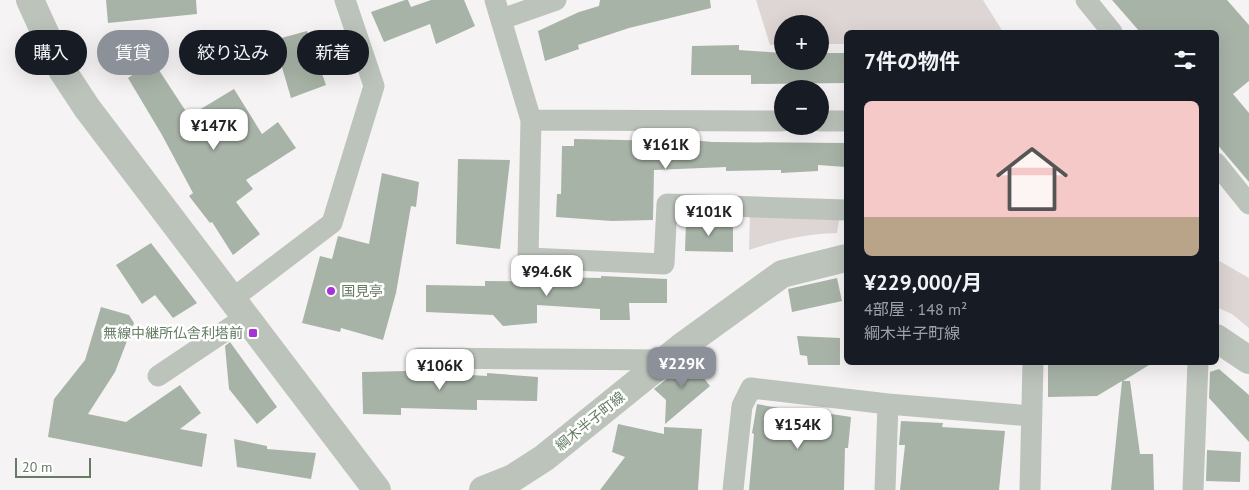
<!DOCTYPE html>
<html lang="ja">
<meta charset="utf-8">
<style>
:root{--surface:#171b24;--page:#20242c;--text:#f1f3f6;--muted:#9ea1a6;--line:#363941;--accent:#8c9099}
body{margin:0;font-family:"PT Sans","Noto Sans JP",sans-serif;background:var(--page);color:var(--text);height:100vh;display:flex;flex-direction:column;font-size:19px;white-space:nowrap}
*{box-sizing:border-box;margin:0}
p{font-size:16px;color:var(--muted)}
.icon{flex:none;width:28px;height:28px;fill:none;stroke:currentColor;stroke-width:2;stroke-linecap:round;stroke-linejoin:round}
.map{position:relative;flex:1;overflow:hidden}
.sheet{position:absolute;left:844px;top:30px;width:375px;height:335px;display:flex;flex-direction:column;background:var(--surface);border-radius:8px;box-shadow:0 5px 20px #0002}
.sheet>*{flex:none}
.top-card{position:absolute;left:15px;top:30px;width:475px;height:45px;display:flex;gap:10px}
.tools{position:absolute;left:774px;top:15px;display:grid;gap:10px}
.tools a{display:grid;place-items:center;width:55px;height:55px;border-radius:50%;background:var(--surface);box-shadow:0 5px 20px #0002;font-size:25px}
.scale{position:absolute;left:15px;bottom:12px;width:76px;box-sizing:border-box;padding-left:5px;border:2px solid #657c63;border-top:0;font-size:14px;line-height:18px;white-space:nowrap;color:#657c63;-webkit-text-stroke:4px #fff;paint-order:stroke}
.price{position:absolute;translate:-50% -42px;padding:0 11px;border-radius:10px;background:#fff;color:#222;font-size:16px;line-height:32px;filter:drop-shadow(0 1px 2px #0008)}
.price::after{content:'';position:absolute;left:50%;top:30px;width:15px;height:11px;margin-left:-8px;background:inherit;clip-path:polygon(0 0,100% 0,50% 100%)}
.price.selected{background:var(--accent);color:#fff}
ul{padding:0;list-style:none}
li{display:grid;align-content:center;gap:10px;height:265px;padding:0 20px}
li+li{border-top:1px solid var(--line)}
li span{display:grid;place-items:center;height:155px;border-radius:8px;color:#555}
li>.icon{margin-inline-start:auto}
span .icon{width:90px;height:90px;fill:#fffc;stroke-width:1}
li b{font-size:21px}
h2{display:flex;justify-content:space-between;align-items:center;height:60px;padding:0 20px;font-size:21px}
.chip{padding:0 18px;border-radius:22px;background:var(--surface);box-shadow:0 5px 20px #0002;font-size:18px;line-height:45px}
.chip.selected{background:var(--accent);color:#fff}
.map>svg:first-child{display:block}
.green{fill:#ddd6d4}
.building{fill:#a8b3a7}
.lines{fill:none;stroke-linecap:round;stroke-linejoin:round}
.minor{stroke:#bcc3bb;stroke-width:21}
.tertiary{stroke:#bcc3bb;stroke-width:28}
.poi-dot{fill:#a732d7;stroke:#fff;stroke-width:2}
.labels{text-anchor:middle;stroke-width:5;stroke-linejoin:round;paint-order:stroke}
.poi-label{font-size:14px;fill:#657c63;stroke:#fff;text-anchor:start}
.street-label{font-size:14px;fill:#657c63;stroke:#fff}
</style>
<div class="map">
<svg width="1249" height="490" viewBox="0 0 1249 490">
<rect width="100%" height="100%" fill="#f6f3f5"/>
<path class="green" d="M756 0H983L1003 32H846V44H820V24H782V45H770Z
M750 213 840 215 837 233C805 234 779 240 749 250Z
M1216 259 1249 278V328L1232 314 1216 307Z"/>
<path class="building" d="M106 0H196L197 14 108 23Z
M405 0H408L411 7 431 0H464L475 26 436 44 430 24 384 42 371 12Z
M600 0H710L711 8 629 28 578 45 579 49 545 61 538 31 579 12 599 6Z
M1112 0H1227L1249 25V81L1233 94 1249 113V182L1216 143V32H1140Z
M307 31 326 85 291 98 274 40Z
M739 45V50L782 53V61H820V53H846V83L751 84V75H691L692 46Z
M153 61 189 116 234 89 262 134 278 122 296 148 246 180 253 189 236 202 260 234 233 255 212 222 210 223 189 196 193 193 162 135 128 78Z
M673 138 712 142 846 143V167L818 165V171L781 173V170L726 171V167L654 170 653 220 612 221 556 217 557 194H561L562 146H574V139L673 141Z
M458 159 510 160 500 249 456 244Z
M382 173 419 182 416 207 411 206 396 293 383 340 341 328 340 332 302 323 320 256 332 259 338 236 369 244Z
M686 222H733V252L685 251Z
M151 243 197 303 173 318 155 295 142 304 116 265Z
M601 276 667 279V303H629L630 320H600V309L537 305V323L503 326 493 315 426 312V285L485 286V281L554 282V277L601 278Z
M837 278 842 301 792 312 788 289Z
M101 307 129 315 134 323 115 372 88 414 126 422 180 385 201 413 180 429 207 434 202 467 48 437 54 399 85 360Z
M797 336 840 338V365H808L807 356 800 355Z
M230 342 277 407 257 424 229 389 225 346Z
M690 360 710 386 665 424 666 400 654 389Z
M1048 362H1154L1123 381H1130L1140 454H1153L1154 490H1111L1122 381 1097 396 1048 397Z
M1219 369 1249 395V442L1209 398 1210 372Z
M407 371 487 376V373L538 377 537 401 477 400V410L401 408V415L363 414 362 372Z
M757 404 812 414V411L851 417 848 448H845L844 490H749L754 434 752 433Z
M901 421 943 423 942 427 1005 431 999 490H900L905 445H899Z
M618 424 664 434V427L702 429 698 490H600L625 457 612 452Z
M234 439 267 446V449L316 453 311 479 237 467Z
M1207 450 1241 452 1240 482 1206 481Z"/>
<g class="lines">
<path class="minor" d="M495 0 531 120 528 258 664 264 667 204 846 210
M1086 0 1112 32
M502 19 556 0
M531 120 782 121
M820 121H846
M1216 163 1249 204
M232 299 332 223 374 86 345 0
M419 358 665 360
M158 376 246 317
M733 490 742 406 751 388 888 404 1031 416
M885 490 888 404
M1030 490 1033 362
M1193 490 1198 362"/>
<path class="tertiary" d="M30 0 62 70 87 108 377 490
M1216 338 1249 360
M483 490 513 478 544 458 684 345 782 274 846 258"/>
</g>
<g class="poi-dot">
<circle cx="331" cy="291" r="5"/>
<rect x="248" y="328" width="10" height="10" rx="2.5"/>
</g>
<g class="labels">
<g class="poi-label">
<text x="341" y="296">国見亭</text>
<text x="243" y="338" text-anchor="end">無線中継所仏舎利塔前</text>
</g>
<g class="street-label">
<text transform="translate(590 421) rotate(-39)" y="5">綱木半子町線</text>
</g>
</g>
</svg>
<div class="tools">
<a>+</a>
<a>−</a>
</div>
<div class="scale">20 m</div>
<b class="price" style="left:214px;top:151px">¥147K</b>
<b class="price" style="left:666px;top:170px">¥161K</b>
<b class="price" style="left:709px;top:237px">¥101K</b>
<b class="price" style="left:547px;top:297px">¥94.6K</b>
<b class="price selected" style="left:682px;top:389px">¥229K</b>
<b class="price" style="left:440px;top:391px">¥106K</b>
<b class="price" style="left:798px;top:450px">¥154K</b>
<div class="top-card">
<a class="chip">購入</a>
<a class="chip selected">賃貸</a>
<a class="chip">絞り込み</a>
<a class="chip">新着</a>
</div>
<section class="sheet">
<h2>7件の物件<svg class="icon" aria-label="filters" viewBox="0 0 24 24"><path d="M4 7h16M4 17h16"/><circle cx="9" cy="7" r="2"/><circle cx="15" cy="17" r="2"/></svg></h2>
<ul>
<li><span style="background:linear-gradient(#f6c9c9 75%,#b9a48a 0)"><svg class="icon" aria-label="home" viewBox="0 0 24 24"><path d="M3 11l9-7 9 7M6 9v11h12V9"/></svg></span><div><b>¥229,000/月</b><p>4部屋 · 148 m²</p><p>綱木半子町線</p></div></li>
</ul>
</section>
</div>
